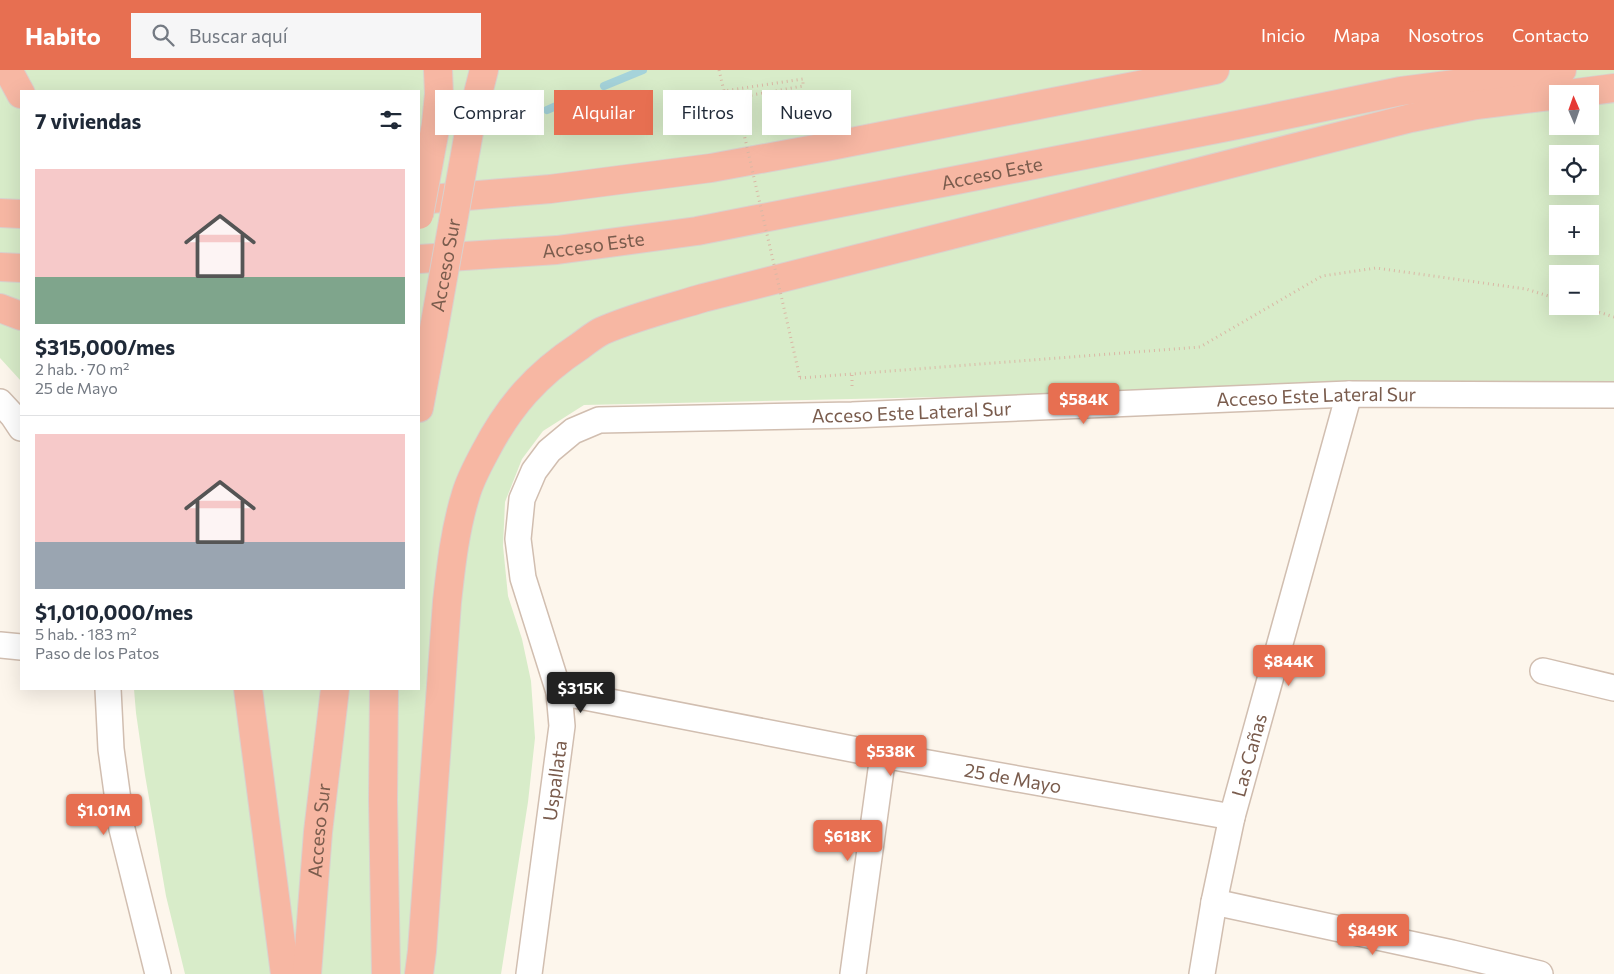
<!DOCTYPE html>
<html lang="es">
<meta charset="utf-8">
<style>
:root{--surface:#fff;--page:#f6f6f7;--text:#1f2937;--muted:#747a83;--line:#e0e1e3;--accent:#e76f51}
body{margin:0;font-family:Commissioner,sans-serif;background:var(--page);color:var(--text);height:100vh;display:flex;flex-direction:column;font-size:19px;white-space:nowrap}
*{box-sizing:border-box;margin:0}
p{font-size:16px;color:var(--muted)}
.icon{flex:none;width:28px;height:28px;fill:none;stroke:currentColor;stroke-width:2;stroke-linecap:round;stroke-linejoin:round}
.map{position:relative;flex:1;overflow:hidden}
.details{position:absolute;left:20px;top:20px;width:400px;height:600px;display:flex;flex-direction:column;background:var(--surface);border-radius:0px;box-shadow:0 5px 20px #0002}
.details>*{flex:none}
.top-card{position:absolute;left:435px;top:20px;width:475px;height:45px;display:flex;gap:10px}
.needle{width:32px;rotate:358deg}
.buttons{position:absolute;left:1549px;top:15px;display:grid;gap:10px}
.buttons a{display:grid;place-items:center;width:50px;height:50px;border-radius:0px;background:var(--surface);box-shadow:0 5px 20px #0002;font-size:25px}
.price{position:absolute;translate:-50% -42px;padding:0 11px;border-radius:5px;background:var(--accent);color:#fff;font-size:16px;line-height:32px;filter:drop-shadow(0 1px 2px #0008)}
.price::after{content:'';position:absolute;left:50%;top:30px;width:15px;height:11px;margin-left:-8px;background:inherit;clip-path:polygon(0 0,100% 0,50% 100%)}
.price.selected{background:#222;color:#fff}
ul{padding:0;list-style:none}
li{display:grid;align-content:center;gap:10px;height:265px;padding:0 15px}
li+li{border-top:1px solid var(--line)}
li span{display:grid;place-items:center;height:155px;border-radius:0px;color:#555}
li>.icon{margin-inline-start:auto}
span .icon{width:90px;height:90px;fill:#fffc;stroke-width:1}
li b{font-size:21px}
h2{display:flex;justify-content:space-between;align-items:center;height:60px;padding:0 15px;font-size:21px}
.pill{padding:0 18px;border-radius:0px;background:var(--surface);box-shadow:0 5px 20px #0002;font-size:18px;line-height:45px}
.pill.selected{background:var(--accent);color:#fff}
header{display:flex;align-items:center;gap:30px;box-sizing:border-box;height:70px;padding:0 25px;background:var(--accent);color:#fff}
header strong{font-size:24px}
nav{display:flex;gap:28px;margin-inline-start:auto;font-size:18px}
.search{width:350px;height:45px;background:var(--page);display:flex;align-items:center;gap:12px;box-sizing:border-box;padding:0 18px;border-radius:0px;color:var(--muted);font-size:19px}
.map>svg:first-child{display:block}
.green{fill:#d8ecc9;fill-rule:evenodd}
.lines{fill:none;stroke-linecap:round;stroke-linejoin:round}
.stream{stroke:#a5d3da;stroke-width:8}
.minor-casing{stroke:#d1beb0;stroke-width:28}
.highway-casing{stroke:#dad1cd;stroke-width:30}
.path{stroke:#d9b8a5;stroke-width:3;stroke-dasharray:1 4;stroke-linecap:butt}
.minor{stroke:#fff;stroke-width:25}
.highway{stroke:#f7b7a3;stroke-width:28}
.highway-bridge-casing{stroke:#dad1cd;stroke-width:30;stroke-linecap:butt}
.path-bridge{stroke:#d9b8a5;stroke-width:3;stroke-dasharray:1 4;stroke-linecap:butt}
.highway-bridge{stroke:#f7b7a3;stroke-width:28}
.labels{text-anchor:middle;stroke-width:4.5;stroke-linejoin:round;paint-order:stroke}
.street-label{font-size:19px;fill:#7a5c4d;stroke:#fffaf3}
</style>
<header>
<strong>Habito</strong>
<div class="search"><svg class="icon" aria-label="search" viewBox="0 0 24 24"><circle cx="10" cy="10" r="6"/><path d="M15 15l6 6"/></svg>Buscar aquí</div>
<nav><a>Inicio</a><a>Mapa</a><a>Nosotros</a><a>Contacto</a></nav>
</header>
<div class="map">
<svg width="1614" height="904" viewBox="0 0 1614 904">
<rect width="100%" height="100%" fill="#fdf6ec"/>
<path class="green" d="M0 0H1614V312L584 335 543 361 522 389 505 432 503 476 508 526 522 569 531 611 535 668 528 732 501 904H185L166 826 145 705 136 643 134 619H419V21H21V311L0 288ZM1558 24H1590V56H1558ZM1558 84H1590V116H1558ZM1558 144H1590V176H1558ZM1558 204H1590V236H1558Z"/>
<g class="lines">
<path class="stream" d="M604 16 643 0
M547 40 577 27"/>
<defs>
<g id="minor">
<path d="M0 332 13 346 21 358"/>
<path d="M0 575 21 577"/>
<path d="M1543 601 1614 618"/>
<path d="M108 619 111 679 122 759 158 904"/>
<path id="s1" d="M559 622 883 685 1232 747"/>
<path d="M1214 832 1452 883 1540 904"/>
<path id="s2" d="M529 904 562 656 559 622 523 508 518 469 522 429 534 401 549 381 573 361 599 350 852 345 1349 324 1614 325"/>
<path d="M853 904 883 685"/>
<path id="s3" d="M1202 904 1214 832 1232 747 1349 324"/>
</g>
<g id="highway">
<path d="M8 0 21 24"/>
<path d="M1568 24 1614 18"/>
<path d="M471 51 484 0"/>
<path d="M436 54 439 24 438 0"/>
<path d="M419 130 550 119 711 98 826 77 1215 0"/>
<path d="M0 143 21 144"/>
<path id="s4" d="M419 189 557 180 697 161 1237 55 1401 21 1562 0"/>
<path d="M0 197 21 198"/>
<path d="M0 238 21 246"/>
<path d="M419 338 433 264"/>
<path d="M248 619 285 904"/>
<path d="M384 619 383 730 386 904"/>
<path id="s5" d="M307 904 318 762 335 619"/>
<path d="M419 904 422 881 447 532C451 496 455 459 466 424 470 410 478 395 485 382 509 336 536 305 580 276 587 271 594 265 602 261 634 247 670 238 703 228L1411 48 1476 35 1558 25"/>
</g>
</defs>
<use href="#minor" class="minor-casing"/>
<use href="#highway" class="highway-casing"/>
<path class="path" d="M719 0 724 21 803 9V16L684 37V48L738 38
M1580 236 1614 247
M852 305V319
M800 308 1200 277 1322 206 1376 198 1526 219 1558 229"/>
<use href="#minor" class="minor"/>
<use href="#highway" class="highway"/>
<defs>
<g id="highway-bridge">
<path d="M419 145 436 54"/>
<path id="s6" d="M433 264 471 51"/>
</g>
</defs>
<use href="#highway-bridge" class="highway-bridge-casing"/>
<path class="path-bridge" d="M738 38 800 308"/>
<use href="#highway-bridge" class="highway-bridge"/>
</g>
<g class="labels">
<g class="street-label">
<text dy="7" stroke="none"><textPath href="#s4" startOffset="580">Acceso Este</textPath></text>
<text dy="7" stroke="none"><textPath href="#s4" startOffset="175">Acceso Este</textPath></text>
<text dy="7" stroke="none"><textPath href="#s6" startOffset="70">Acceso Sur</textPath></text>
<text dy="7" stroke="none"><textPath href="#s2" startOffset="1316">Acceso Este Lateral Sur</textPath></text>
<text dy="7" stroke="none"><textPath href="#s2" startOffset="911">Acceso Este Lateral Sur</textPath></text>
<text dy="7" stroke="none"><textPath href="#s3" startOffset="224">Las Cañas</textPath></text>
<text dy="7" stroke="none"><textPath href="#s1" startOffset="462">25 de Mayo</textPath></text>
<text dy="7" stroke="none"><textPath href="#s2" startOffset="195">Uspallata</textPath></text>
<text dy="7" stroke="none"><textPath href="#s5" startOffset="144">Acceso Sur</textPath></text>
</g>
</g>
</svg>
<div class="buttons">
<a><svg class="needle" viewBox="-14 -14 28 28"><path d="M0-13l5 13h-10z" fill="#e53935"/><path d="M0 13l5-13h-10z" fill="#747a83"/></svg></a>
<a><svg class="icon" aria-label="locate" viewBox="0 0 24 24"><circle cx="12" cy="12" r="6"/><path d="M12 2v4M12 18v4M2 12h4M18 12h4"/></svg></a>
<a>+</a>
<a>−</a>
</div>
<b class="price" style="left:1084px;top:355px">$584K</b>
<b class="price" style="left:1289px;top:617px">$844K</b>
<b class="price selected" style="left:581px;top:644px">$315K</b>
<b class="price" style="left:891px;top:707px">$538K</b>
<b class="price" style="left:104px;top:766px">$1.01M</b>
<b class="price" style="left:848px;top:792px">$618K</b>
<b class="price" style="left:1373px;top:886px">$849K</b>
<div class="top-card">
<a class="pill">Comprar</a>
<a class="pill selected">Alquilar</a>
<a class="pill">Filtros</a>
<a class="pill">Nuevo</a>
</div>
<section class="details">
<h2>7 viviendas<svg class="icon" aria-label="filters" viewBox="0 0 24 24"><path d="M4 7h16M4 17h16"/><circle cx="9" cy="7" r="2"/><circle cx="15" cy="17" r="2"/></svg></h2>
<ul>
<li><span style="background:linear-gradient(#f6c9c9 70%,#7fa58c 0)"><svg class="icon" aria-label="home" viewBox="0 0 24 24"><path d="M3 11l9-7 9 7M6 9v11h12V9"/></svg></span><div><b>$315,000/mes</b><p>2 hab. · 70 m²</p><p>25 de Mayo</p></div></li>
<li><span style="background:linear-gradient(#f6c9c9 70%,#9aa5b1 0)"><svg class="icon" aria-label="home" viewBox="0 0 24 24"><path d="M3 11l9-7 9 7M6 9v11h12V9"/></svg></span><div><b>$1,010,000/mes</b><p>5 hab. · 183 m²</p><p>Paso de los Patos</p></div></li>
</ul>
</section>
</div>
